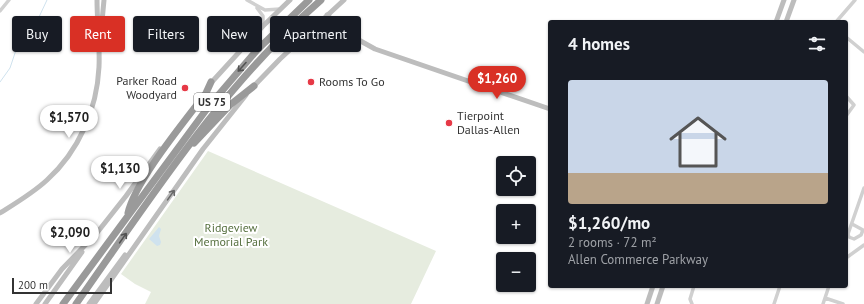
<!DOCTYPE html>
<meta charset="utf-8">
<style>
:root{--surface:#171b24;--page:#242831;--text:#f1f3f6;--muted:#9ea1a6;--line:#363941;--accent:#d93025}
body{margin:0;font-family:"PT Sans",sans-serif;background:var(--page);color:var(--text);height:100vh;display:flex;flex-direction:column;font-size:15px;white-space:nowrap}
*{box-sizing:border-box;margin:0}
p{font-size:13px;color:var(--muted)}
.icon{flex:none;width:22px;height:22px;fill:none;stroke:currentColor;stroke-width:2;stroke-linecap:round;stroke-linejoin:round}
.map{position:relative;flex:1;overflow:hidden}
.panel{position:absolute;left:548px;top:20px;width:300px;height:268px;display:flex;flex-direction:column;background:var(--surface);border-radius:4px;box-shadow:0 1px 3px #0004}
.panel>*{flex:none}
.banner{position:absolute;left:12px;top:16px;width:380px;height:36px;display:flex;gap:8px}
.buttons{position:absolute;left:496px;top:156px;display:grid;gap:8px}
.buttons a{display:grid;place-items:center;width:40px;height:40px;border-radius:4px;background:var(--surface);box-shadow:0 1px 3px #0004;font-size:20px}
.scale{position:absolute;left:12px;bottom:10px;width:100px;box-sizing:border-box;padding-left:4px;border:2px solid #333;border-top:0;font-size:11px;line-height:14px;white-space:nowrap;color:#333;-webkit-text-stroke:3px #fff;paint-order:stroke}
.price{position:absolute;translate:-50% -34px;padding:0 9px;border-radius:14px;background:#fff;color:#222;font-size:13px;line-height:26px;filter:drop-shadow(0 1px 2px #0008)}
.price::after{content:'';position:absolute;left:50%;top:24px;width:12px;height:9px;margin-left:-6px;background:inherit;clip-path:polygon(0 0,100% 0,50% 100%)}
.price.current{background:var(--accent);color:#fff}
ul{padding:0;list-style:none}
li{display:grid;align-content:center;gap:8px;height:212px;padding:0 20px}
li+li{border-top:1px solid var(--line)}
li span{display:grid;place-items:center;height:124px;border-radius:4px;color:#555}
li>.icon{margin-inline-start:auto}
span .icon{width:72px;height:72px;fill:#fffc;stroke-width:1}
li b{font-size:17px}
h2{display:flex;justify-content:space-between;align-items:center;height:48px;padding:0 20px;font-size:17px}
.pill{padding:0 14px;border-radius:4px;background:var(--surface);box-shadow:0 1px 3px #0004;font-size:14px;line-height:36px}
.pill.current{background:var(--accent);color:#fff}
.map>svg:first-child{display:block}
.green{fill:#e6ecdf}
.water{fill:#cfe2ee}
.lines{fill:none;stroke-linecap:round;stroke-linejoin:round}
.stream{stroke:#cfe2ee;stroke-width:1}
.street{stroke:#d0d0d0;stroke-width:3.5}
.secondary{stroke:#bdbdbd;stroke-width:5}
.highway{stroke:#9a9a9a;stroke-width:7}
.oneway{stroke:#525252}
.oneway2{stroke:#6a6a6a}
.poi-dot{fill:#e63946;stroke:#fff;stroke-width:1.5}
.labels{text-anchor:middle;stroke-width:4;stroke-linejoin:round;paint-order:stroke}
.shield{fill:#fff;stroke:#707070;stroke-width:1}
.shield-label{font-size:11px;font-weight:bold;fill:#333}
.poi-label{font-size:12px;fill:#333;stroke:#fff;text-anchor:start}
.park-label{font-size:12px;fill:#56703f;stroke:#fff}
</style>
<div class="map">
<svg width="864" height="304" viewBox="0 0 864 304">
<rect width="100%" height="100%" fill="#fff"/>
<path class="green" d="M208 151 436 251 411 304H145L151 292 135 284 121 274Z"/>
<path class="water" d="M159 227 161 229 159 236 161 242 160 245 157 246 149 239Z"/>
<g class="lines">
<path class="stream" d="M0 82 10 68 17 47 25 33 39 17 47 0"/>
<path class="street" d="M247 0 265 10 280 9
M257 8 263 16V26
M0 11 9 0
M836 22 855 0
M846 37 864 52
M846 96 854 105 846 116
M852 224 863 230 861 235 854 239 849 237 848 234 864 188
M846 258 864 245
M825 298 843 304
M692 304 690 299 694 286
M774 304 780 286
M823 304 829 286"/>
<path class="secondary" d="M327 15 348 34 375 49 550 109
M776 22 784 0
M786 22 794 0
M101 32 104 0
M210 84 263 26 290 0
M252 88 280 59 344 0
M0 213C16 203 33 193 47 180 79 151 97 109 99 67 100 44 97 22 97 0
M36 304 62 269 96 234 126 196 160 149
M45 304 82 252
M89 304 125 255
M94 304 203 149 246 95
M647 304 653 286
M657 304 663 286"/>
<path class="highway" d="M194 143 230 105 254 86
M128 213C135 181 185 121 206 93L211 82
M63 304 209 106 257 50 309 0
M76 304C151 198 222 86 321 0"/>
</g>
<defs><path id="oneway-shaft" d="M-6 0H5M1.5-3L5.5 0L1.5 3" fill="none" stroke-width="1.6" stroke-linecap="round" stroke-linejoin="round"/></defs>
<g class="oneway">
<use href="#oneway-shaft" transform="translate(242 67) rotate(132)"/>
<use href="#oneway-shaft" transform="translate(123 238) rotate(-55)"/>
</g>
<use class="oneway2" href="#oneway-shaft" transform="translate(171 195) rotate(-55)"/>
<g class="poi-dot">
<circle cx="311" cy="82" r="4"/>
<circle cx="185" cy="88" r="4"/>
<circle cx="449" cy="123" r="4"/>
</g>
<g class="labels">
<rect class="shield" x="194" y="93" width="36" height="18" rx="3"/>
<g class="shield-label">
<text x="212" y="106">US 75</text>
</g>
<g class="poi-label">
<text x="177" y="85" text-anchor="end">Parker Road<tspan x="177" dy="14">Woodyard</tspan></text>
<text x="319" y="86">Rooms To Go</text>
<text x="457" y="120">Tierpoint<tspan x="457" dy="14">Dallas-Allen</tspan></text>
</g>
<g class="park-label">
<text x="231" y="232">Ridgeview<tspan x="231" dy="14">Memorial Park</tspan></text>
</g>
</g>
</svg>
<div class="buttons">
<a><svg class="icon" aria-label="locate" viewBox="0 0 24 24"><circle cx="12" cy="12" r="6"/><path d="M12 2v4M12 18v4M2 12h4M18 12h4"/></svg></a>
<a>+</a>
<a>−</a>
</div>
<div class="scale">200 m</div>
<b class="price current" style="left:497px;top:100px">$1,260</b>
<b class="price" style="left:69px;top:139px">$1,570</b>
<b class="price" style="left:120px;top:190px">$1,130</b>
<b class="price" style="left:70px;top:254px">$2,090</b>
<div class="banner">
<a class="pill">Buy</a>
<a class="pill current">Rent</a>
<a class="pill">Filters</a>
<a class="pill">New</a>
<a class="pill">Apartment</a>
</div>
<section class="panel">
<h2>4 homes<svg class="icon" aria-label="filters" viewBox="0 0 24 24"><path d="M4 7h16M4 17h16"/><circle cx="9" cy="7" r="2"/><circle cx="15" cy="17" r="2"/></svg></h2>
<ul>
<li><span style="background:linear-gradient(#c9d6e8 75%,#b9a48a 0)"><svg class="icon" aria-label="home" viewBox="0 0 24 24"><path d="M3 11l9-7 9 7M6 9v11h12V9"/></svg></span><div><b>$1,260/mo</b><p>2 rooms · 72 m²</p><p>Allen Commerce Parkway</p></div></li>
</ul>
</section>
</div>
